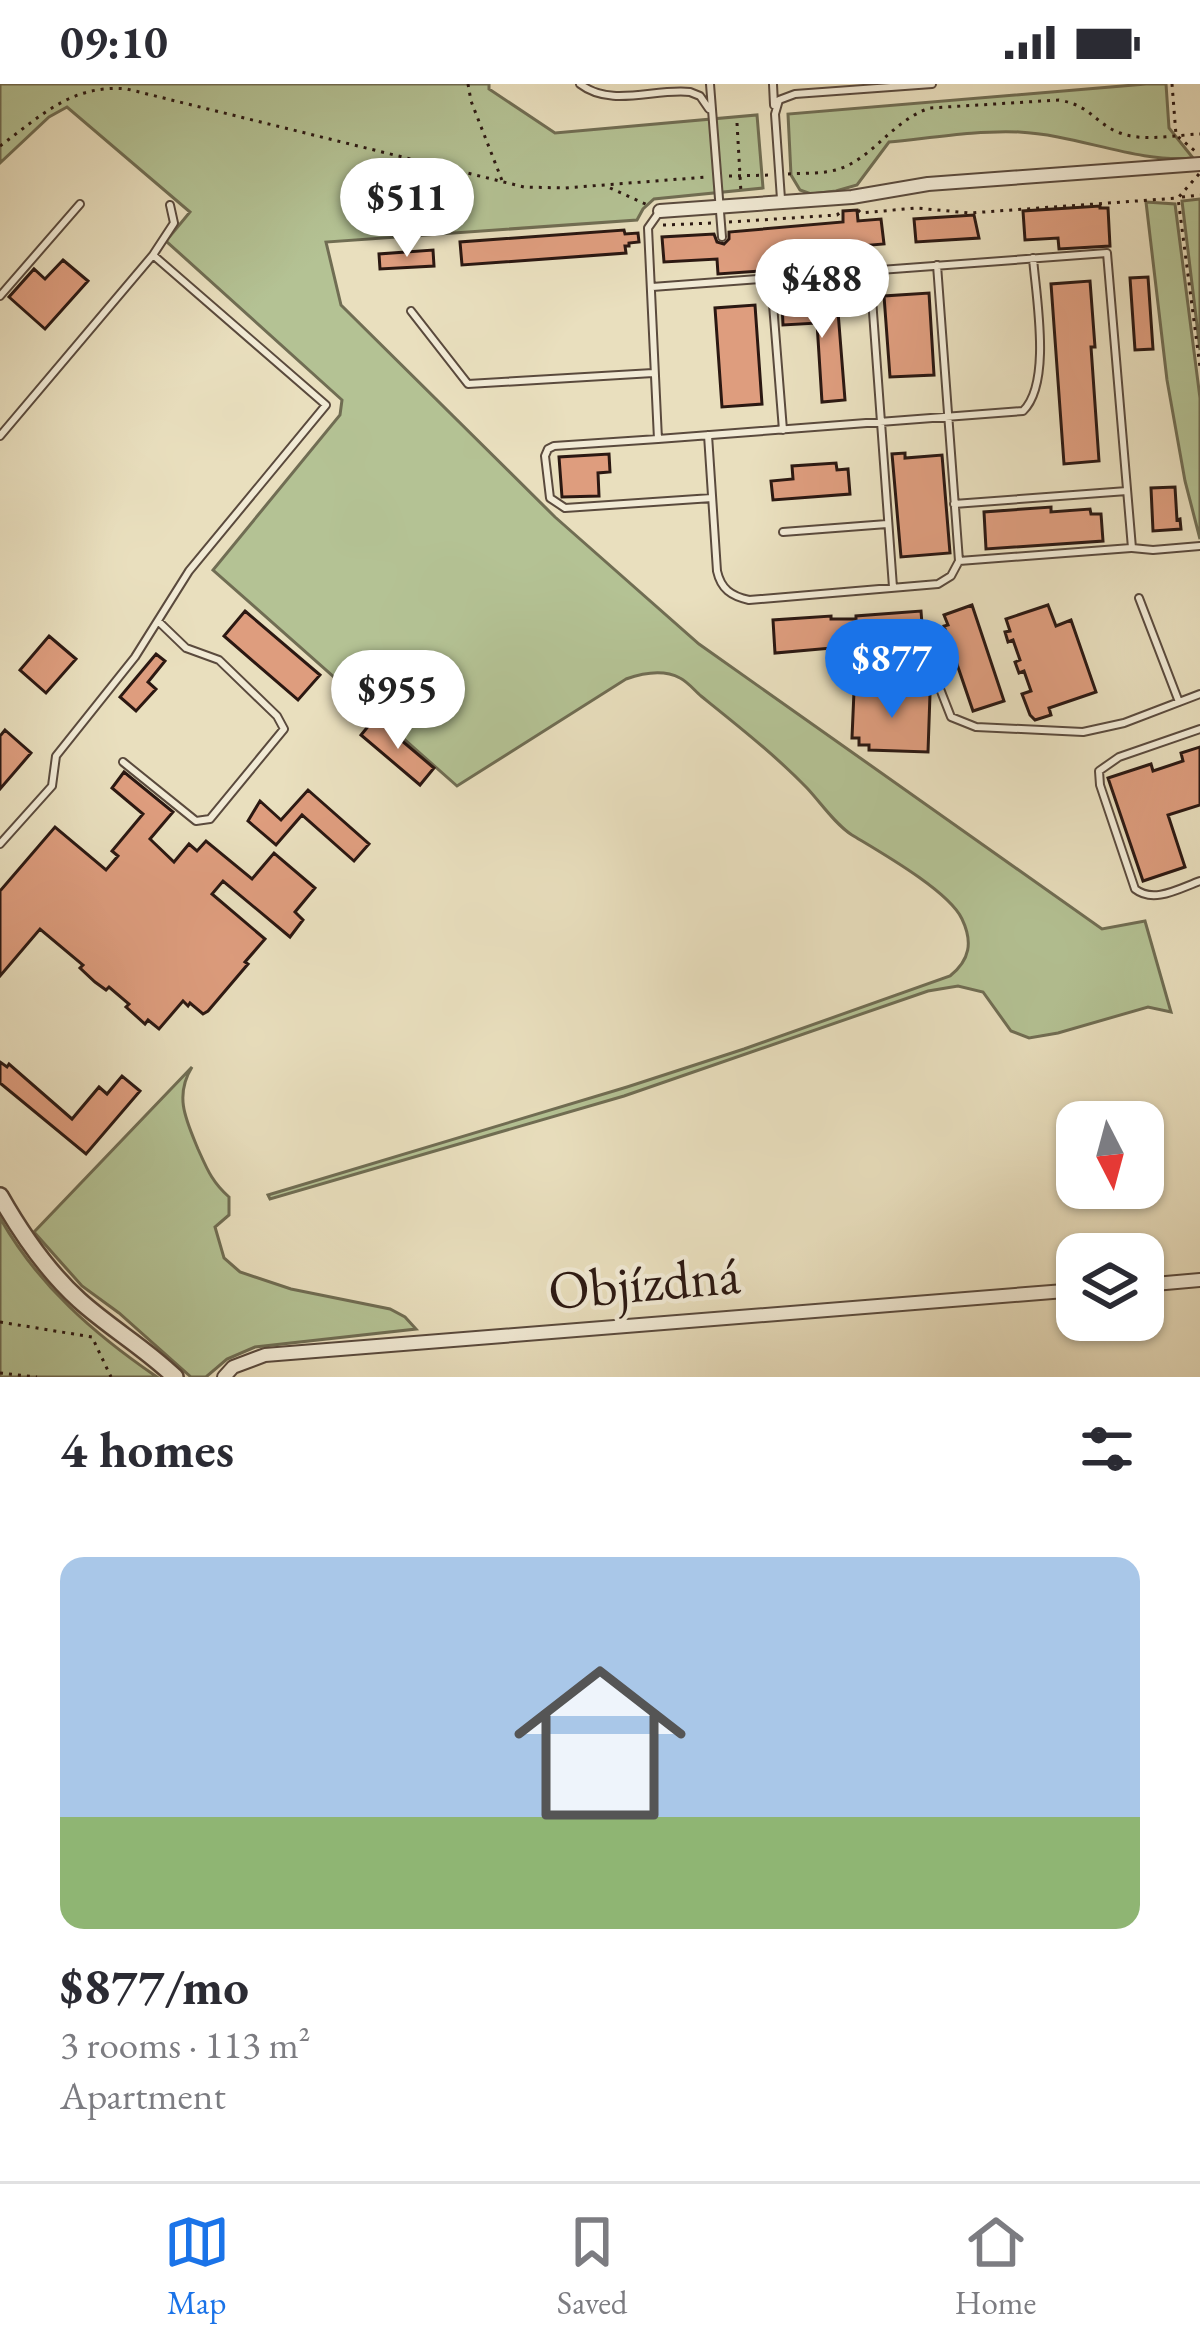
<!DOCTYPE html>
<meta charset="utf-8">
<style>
:root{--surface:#fff;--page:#f7f7f7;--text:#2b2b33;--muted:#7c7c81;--line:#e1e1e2;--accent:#1a73e8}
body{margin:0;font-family:"EB Garamond",serif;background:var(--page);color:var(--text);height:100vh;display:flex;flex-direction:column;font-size:45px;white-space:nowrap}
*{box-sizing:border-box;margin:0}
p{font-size:39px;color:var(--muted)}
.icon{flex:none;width:66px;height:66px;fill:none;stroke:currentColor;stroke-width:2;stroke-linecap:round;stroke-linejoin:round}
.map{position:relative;height:1293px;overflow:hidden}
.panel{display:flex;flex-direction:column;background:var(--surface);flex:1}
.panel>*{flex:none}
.needle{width:78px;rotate:174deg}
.controls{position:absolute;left:1056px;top:1017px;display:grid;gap:24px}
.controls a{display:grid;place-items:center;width:108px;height:108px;border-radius:24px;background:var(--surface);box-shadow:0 3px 9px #0004;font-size:60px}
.price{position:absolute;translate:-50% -102px;padding:0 27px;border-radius:42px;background:#fff;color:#222;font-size:39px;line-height:78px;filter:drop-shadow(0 3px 6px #0008)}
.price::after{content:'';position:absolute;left:50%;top:72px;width:36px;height:27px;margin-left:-18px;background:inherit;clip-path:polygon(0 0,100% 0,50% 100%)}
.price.selected{background:var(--accent);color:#fff}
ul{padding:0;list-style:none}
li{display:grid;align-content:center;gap:24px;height:636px;padding:0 60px}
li+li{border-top:3px solid var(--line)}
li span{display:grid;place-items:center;height:372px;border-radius:24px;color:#555}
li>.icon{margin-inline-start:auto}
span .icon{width:216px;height:216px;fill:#fffc;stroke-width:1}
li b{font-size:51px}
h2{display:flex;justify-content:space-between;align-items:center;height:144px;padding:0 60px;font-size:51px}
.status{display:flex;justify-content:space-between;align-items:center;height:84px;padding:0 60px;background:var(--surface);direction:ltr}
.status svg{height:33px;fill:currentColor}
.menu{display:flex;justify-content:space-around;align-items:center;height:168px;border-top:3px solid var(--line);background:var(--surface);font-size:33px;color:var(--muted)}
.menu a{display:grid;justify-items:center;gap:6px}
.menu .selected{color:var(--accent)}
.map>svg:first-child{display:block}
.green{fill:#b4c294;stroke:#706d53;stroke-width:3}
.building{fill:#de9d7e;stroke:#2b1812;stroke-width:3}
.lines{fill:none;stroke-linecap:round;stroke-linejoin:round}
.service-casing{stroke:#5a4a3d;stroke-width:10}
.minor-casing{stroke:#5a4a3d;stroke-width:16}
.tertiary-casing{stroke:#5a4a3d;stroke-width:20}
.path{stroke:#2b1812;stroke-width:3;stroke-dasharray:3 6;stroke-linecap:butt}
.service{stroke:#f1ead5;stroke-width:6}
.minor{stroke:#f1ead5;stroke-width:12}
.tertiary{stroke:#f1ead5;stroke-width:15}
.labels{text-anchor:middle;stroke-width:9;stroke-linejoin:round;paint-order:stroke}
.street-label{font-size:54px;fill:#2b1812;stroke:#f1ead5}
</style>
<div class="status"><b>09:10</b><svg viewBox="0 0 49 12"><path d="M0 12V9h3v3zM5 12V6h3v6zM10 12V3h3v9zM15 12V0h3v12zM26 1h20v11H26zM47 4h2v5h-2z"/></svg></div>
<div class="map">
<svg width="1200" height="1293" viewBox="0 0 1200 1293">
<rect width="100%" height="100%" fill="#e9dfbe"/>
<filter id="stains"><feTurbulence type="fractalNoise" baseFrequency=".00167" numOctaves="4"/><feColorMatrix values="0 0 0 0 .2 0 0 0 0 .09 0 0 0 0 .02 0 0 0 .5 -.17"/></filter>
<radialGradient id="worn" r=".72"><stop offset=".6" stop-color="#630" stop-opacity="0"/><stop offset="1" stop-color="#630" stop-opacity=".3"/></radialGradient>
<path class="green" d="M0 0H489V5L555 49 757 31 763 104 654 115 643 125 637 136 326 158 341 221 555 433 699 560 1102 845 1145 837 1171 928 1148 923 1058 949 1029 954 1011 947 983 908 958 902 928 907 624 1012 270 1115 268 1111 627 1003 744 965 950 892C970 876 973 858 962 835 949 807 880 768 852 751 835 740 821 719 807 704 775 671 737 641 701 612 695 607 688 598 680 594 663 585 643 589 626 595L457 702 213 486 340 331 342 316 166 157 190 128 67 23 49 33 0 79Z
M1146 0H1166L1169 44 1193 74C1135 79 1079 51 1019 48 979 46 930 54 889 58L857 101 836 107 811 110 800 106 791 91 788 30Z
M1200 115V266L1182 117Z
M1146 118 1175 120 1200 314V455L1185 397 1167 296Z
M192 983C174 1012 186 1036 198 1065 207 1085 212 1098 229 1113V1131L215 1143 224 1174 240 1188 291 1205 390 1225 405 1233 416 1245 255 1263 227 1275 206 1293H191L119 1229 82 1202 34 1148Z
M0 1134C38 1201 94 1250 157 1293H0Z"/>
<path class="building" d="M1100 122V124H1108L1110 162 1059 165 1058 154 1025 156 1023 127Z
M857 126 858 137 881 135 884 160 799 167 800 184 718 190 717 175 664 178 662 153 714 150 717 158 724 160 729 155V148L843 138V127Z
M974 131 979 154 916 158 914 135Z
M624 146 625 150 638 149 639 158 629 159V162H625L626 169 462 181 460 158Z
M433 166 434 182 380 185 379 170Z
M63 176 88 197 45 245 9 213 34 185 45 195Z
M1148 193 1153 265 1135 266 1130 194Z
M1090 197 1095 263H1091L1099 377 1064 380 1051 200Z
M929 209 934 291 890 293 884 212Z
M837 215 845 316 822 318 817 239 783 241 782 219Z
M755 221 762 320 722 323 715 224Z
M905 369V374L942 371 950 469 901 473 892 370Z
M609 370 610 388 598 389 599 412 562 413 559 373Z
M836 379 837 386 848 385 850 410 773 416 771 397 793 395 792 382Z
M1175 403 1177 436 1180 435 1181 445 1153 447 1151 404Z
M1051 423V428L1090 425 1091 430H1101L1103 457 986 465 984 428Z
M972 521 1004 617 973 627 944 542 948 541 944 531Z
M1048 521 1056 542 1071 536 1096 608 1049 624 1051 631 1035 636 1030 631 1022 610 1031 607 1024 587 1019 589 1015 578 1020 576 1013 556 1008 558 1005 548 1010 547 1006 535Z
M245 527 320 591 298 616 224 552Z
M921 527 923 553 855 558V562L775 569 773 536 831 532V535H856V532Z
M49 552 76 575 46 609 20 586Z
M156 570 165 577 148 598 156 605 136 627 120 613Z
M854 607 930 610 928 668 869 666V661H859V654H852Z
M375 634 434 684 420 701 361 651Z
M5 646 31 669 0 705V652Z
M1200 663V721L1168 731 1185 783 1143 797 1108 694 1151 680 1153 687 1183 677 1181 669Z
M124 688 173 728 150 755 174 778 189 760 197 767 206 757 252 795 274 769 315 804 295 828 303 836 290 853 223 797 212 810 265 855 245 878 248 880 208 927 203 930 190 919 188 922 183 917 159 945 148 936 145 940 126 923 129 920 109 903 106 906 95 898 80 884 83 881 40 845 0 892V807L55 743 106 786 118 772 112 767 143 730 112 704Z
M308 706 369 760 354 777 302 731 276 761 248 737 260 717 281 736Z
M0 978 7 983 9 980 72 1035 99 1003 107 1010 122 992 140 1007 86 1070 0 999Z"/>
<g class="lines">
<defs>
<path id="service" d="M580 0C611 24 654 4 690 8L700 12 709 25
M710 0 722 153
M773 0 774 21
M781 115 775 30 779 16 795 10 932 0
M660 127 648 144 658 355 1023 327C1052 299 1036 213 1033 174
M153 171 174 139 170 121
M937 181 959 477
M870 187 893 503
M771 195 783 346
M652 203 1107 169 1132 464 1153 466 1200 462
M0 212 80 120
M411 227 468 300 653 289
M708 351 717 487C721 505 731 512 749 516L938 500 951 492 959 477 1131 464
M0 352 153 171 326 321 189 487 135 573 56 672 52 702 0 760
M658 355 554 362 548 365 545 372 550 414 565 424 712 414
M954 420 1127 407
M783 448 887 440
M1139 514 1179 618
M856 587H933L951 633 976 643 1083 648 1124 639 1200 610
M1200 645 1119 673 1099 687 1100 701 1135 805C1154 820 1180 804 1200 797
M123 678 196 737 210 735 284 645 277 632 219 576 186 564 158 537"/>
<path id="minor" d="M660 127 852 113 928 100 1200 80
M1143 1201 1200 1196
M224 1293 233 1283 265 1271 1077 1206"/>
<path id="tertiary" d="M0 1112C21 1149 47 1187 79 1216 110 1244 145 1264 175 1293"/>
</defs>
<use href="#service" class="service-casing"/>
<use href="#minor" class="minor-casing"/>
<use href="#tertiary" class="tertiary-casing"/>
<path class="path" d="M468 0 471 17 503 99
M1172 0 1176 51 1195 67
M737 39 741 109
M0 62C42 31 72 0 127 5L524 103 565 104 707 93
M788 90C804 89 824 90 839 85 873 74 893 36 930 24L1059 16C1092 22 1094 39 1120 49 1143 58 1175 51 1200 50
M1199 90 1178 114 1200 283
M729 92 773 91
M610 104 650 122
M1182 113 1200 111
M858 126 861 129 916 124 970 129 1178 114
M729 138 837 131 843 126
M663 141 713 139
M0 1238 92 1253 111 1293
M0 1289 37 1293"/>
<use href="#service" class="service"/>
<use href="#minor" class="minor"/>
<use href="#tertiary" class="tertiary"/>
</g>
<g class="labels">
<g class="street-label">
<text transform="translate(644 1198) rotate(-5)" y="19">Objízdná</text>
</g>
</g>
<rect width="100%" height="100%" filter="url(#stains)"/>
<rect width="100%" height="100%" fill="url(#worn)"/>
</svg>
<div class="controls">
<a><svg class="needle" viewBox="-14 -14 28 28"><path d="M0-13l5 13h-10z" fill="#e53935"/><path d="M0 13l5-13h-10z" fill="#7c7c81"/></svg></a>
<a><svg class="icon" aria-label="layers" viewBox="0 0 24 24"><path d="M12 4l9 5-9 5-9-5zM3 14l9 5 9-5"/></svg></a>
</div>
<b class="price" style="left:407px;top:176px">$511</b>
<b class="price" style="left:822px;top:257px">$488</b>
<b class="price selected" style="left:892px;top:637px">$877</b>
<b class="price" style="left:398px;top:668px">$955</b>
</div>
<section class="panel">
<h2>4 homes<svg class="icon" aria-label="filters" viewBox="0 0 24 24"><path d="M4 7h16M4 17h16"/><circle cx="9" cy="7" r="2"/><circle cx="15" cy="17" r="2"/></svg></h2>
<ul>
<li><span style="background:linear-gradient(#a9c7e8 70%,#8fb573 0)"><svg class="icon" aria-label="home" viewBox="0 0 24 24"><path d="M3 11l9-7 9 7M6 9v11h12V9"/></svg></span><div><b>$877/mo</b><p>3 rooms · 113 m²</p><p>Apartment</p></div></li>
</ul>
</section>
<nav class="menu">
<a class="selected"><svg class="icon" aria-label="map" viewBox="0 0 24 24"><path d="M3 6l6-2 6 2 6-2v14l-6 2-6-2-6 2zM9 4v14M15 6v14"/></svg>Map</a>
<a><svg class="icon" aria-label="saved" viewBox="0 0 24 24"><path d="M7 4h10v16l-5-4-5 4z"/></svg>Saved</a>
<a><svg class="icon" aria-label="home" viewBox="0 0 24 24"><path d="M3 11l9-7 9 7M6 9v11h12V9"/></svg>Home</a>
</nav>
